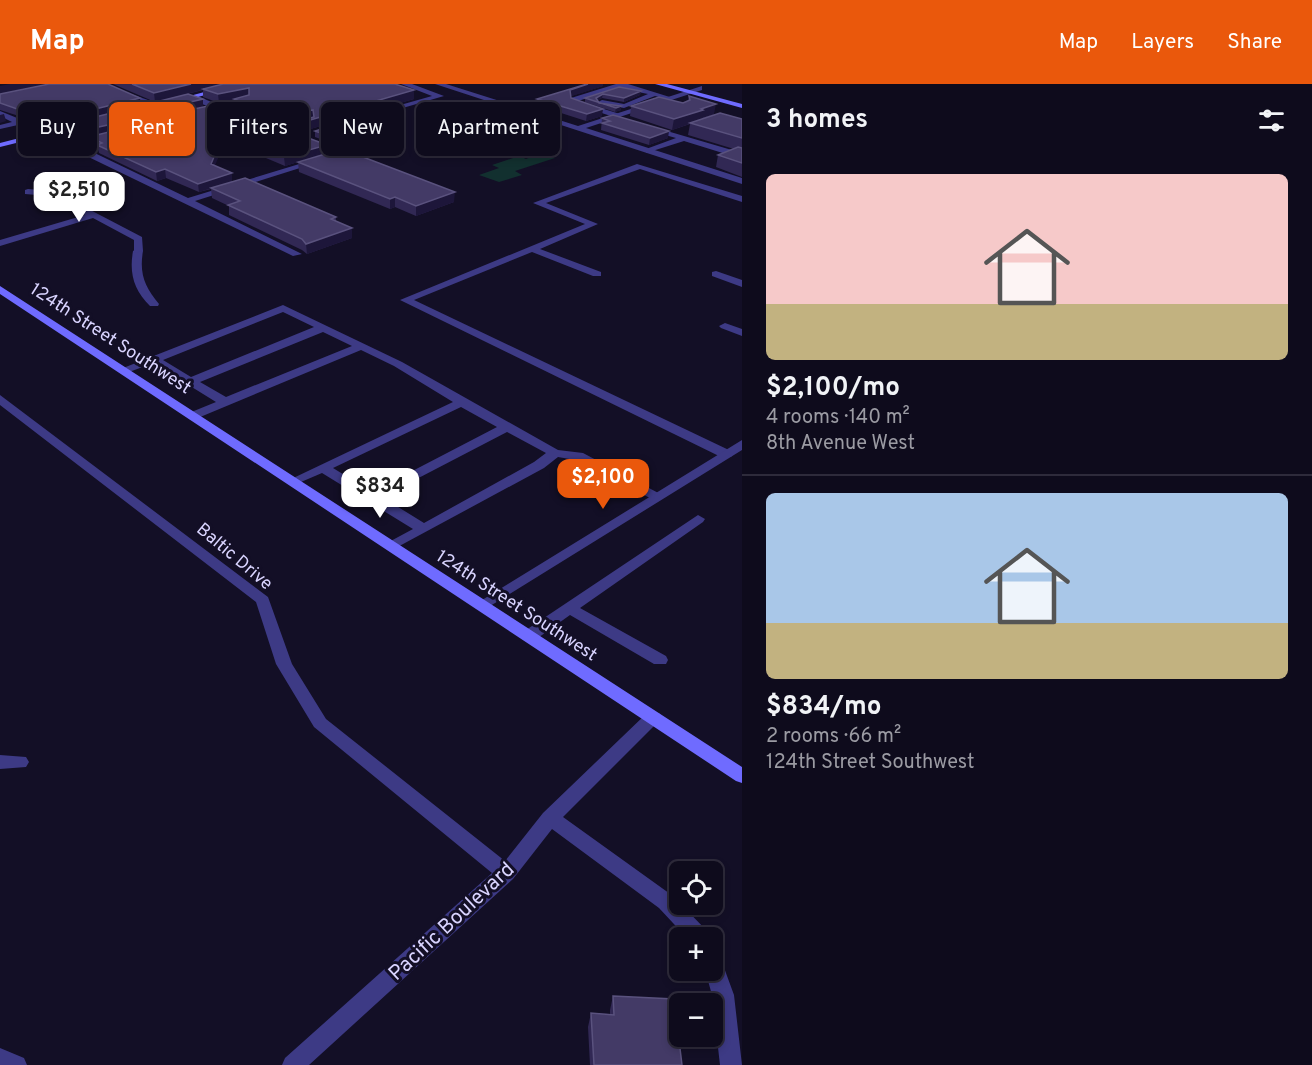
<!DOCTYPE html>
<meta charset="utf-8">
<style>
:root{--surface:#0e0b1c;--page:#171425;--text:#f1f3f6;--muted:#9b9ba3;--line:#2e2b3b;--accent:#ea580c}
body{margin:0;font-family:Overpass,sans-serif;background:var(--page);color:var(--text);height:100vh;display:flex;flex-direction:column;font-size:22px;white-space:nowrap}
*{box-sizing:border-box;margin:0}
p{font-size:20px;color:var(--muted)}
.icon{flex:none;width:33px;height:33px;fill:none;stroke:currentColor;stroke-width:2;stroke-linecap:round;stroke-linejoin:round}
.map{position:relative;flex:1;overflow:hidden}
.sheet{display:flex;flex-direction:column;background:var(--surface);width:570px}
.sheet>*{flex:none}
.banner{position:absolute;left:18px;top:18px;width:570px;height:54px;display:flex;gap:12px}
.buttons{position:absolute;left:669px;top:777px;display:grid;gap:12px}
.buttons a{display:grid;place-items:center;width:54px;height:54px;border-radius:9px;background:var(--surface);box-shadow:0 3px 9px #0003,0 0 0 2px var(--line);font-size:30px}
.price{position:absolute;translate:-50% -51px;padding:0 14px;border-radius:12px;background:#fff;color:#222;font-size:20px;line-height:39px;filter:drop-shadow(0 2px 3px #0008)}
.price::after{content:'';position:absolute;left:50%;top:36px;width:18px;height:14px;margin-left:-9px;background:inherit;clip-path:polygon(0 0,100% 0,50% 100%)}
.price.selected{background:var(--accent);color:#fff}
ul{padding:0;list-style:none}
li{display:grid;align-content:center;gap:12px;height:318px;padding:0 24px}
li+li{border-top:2px solid var(--line)}
li span{display:grid;place-items:center;height:186px;border-radius:9px;color:#555}
li>.icon{margin-inline-start:auto}
span .icon{width:108px;height:108px;fill:#fffc;stroke-width:1}
li b{font-size:26px}
h2{display:flex;justify-content:space-between;align-items:center;height:72px;padding:0 24px;font-size:26px}
.tag{padding:0 21px;border-radius:9px;background:var(--surface);box-shadow:0 3px 9px #0003,0 0 0 2px var(--line);font-size:21px;line-height:54px}
.tag.selected{background:var(--accent);color:#fff}
header{display:flex;align-items:center;gap:36px;box-sizing:border-box;height:84px;padding:0 30px;background:var(--accent);color:#fff}
header strong{font-size:28px}
nav{display:flex;gap:33px;margin-inline-start:auto;font-size:21px}
main{display:flex;flex:1;min-height:0}
.map>svg:first-child{display:block}
.green{fill:#12302f}
.lines{fill:none;stroke-linecap:round;stroke-linejoin:round}
.lane{fill:#3d3a85;fill-rule:evenodd}
.street{fill:#3d3a85;fill-rule:evenodd}
.secondary{fill:#6f6bff;fill-rule:evenodd}
.wall{fill:#312854}
.shaded-wall{fill:#1d163a}
.building{fill:#433a66;stroke:#5a527e;stroke-width:1.5}
.labels{text-anchor:middle;stroke-width:6;stroke-linejoin:round;paint-order:stroke}
.street-label{font-size:18px;fill:#d9d4ff;stroke:#130f26}
.near-street-label{font-size:21px;fill:#d9d4ff;stroke:#130f26}
</style>
<header>
<strong>Map</strong>
<nav><a>Map</a><a>Layers</a><a>Share</a></nav>
</header>
<main>
<div class="map">
<svg width="742" height="981" viewBox="0 0 742 981">
<rect width="100%" height="100%" fill="#130f26"/>
<path class="green" d="M541 69 555 74 515 87 522 91 499 98 479 91 499 84 492 81 519 72 526 75Z"/>
<g class="lines">
<path class="lane" d="M401 0H412L444 12 351 39V35L432 12Z
M616 0H628L673 14 669 16 655 12 624 24 599 20 598 18 602 16 624 20 648 10 618 4 578 17 620 30 621 32 617 34 571 19V14Z
M189 11H195L235 28 228 30 189 15Z
M309 36H312V40L281 48 277 46Z
M650 42 742 69V75L684 57 646 69V65L676 54 647 46 646 44Z
M43 47H49L188 114 319 74V78L195 117 302 170 293 172 43 51Z
M310 55 357 71 358 73 351 75 307 59 306 57Z
M637 80 742 112V118L640 85 546 119 598 140 540 165 601 188V192H593L532 168 414 216 731 367 733 370 731 373H721L400 216 585 140 533 119Z
M138 164 143 167C139 190 145 203 159 220L158 222H150C134 206 129 190 133 167Z
M716 187 742 196V203L712 192V188Z
M283 221 402 278 558 366 583 369 664 412 662 415H652L575 376 558 373 544 384 392 466 387 465 385 462 387 459 413 445 322 389 294 401 287 397 453 318 394 282 361 266 193 336 189 335 187 332 189 329 216 318 153 279 124 290 118 286ZM283 228 314 243 191 293 163 276ZM323 248 352 262 226 313 200 298ZM461 323 497 343 372 408 333 384ZM507 348 546 369 534 378 424 439 382 413Z
M725 239 742 245V252L721 244 719 242Z
M0 311 268 513 292 580 326 635 505 777 543 729 647 629H659L662 633 659 637 563 733 673 812 708 848 711 854H687L659 824 552 745 513 795 309 981H282L285 974 492 789 314 643 276 580 256 518 0 321Z
M698 431 705 435 703 438 580 524 666 572 668 576 666 580H654L570 531 535 556H523L521 552 523 548Z
M0 671 26 673 29 678 26 683 0 685Z
M712 867 719 870 734 911 742 981H720L712 911 705 886H712Z
M0 964 24 974 27 981H0Z"/>
<path class="street" d="M435 0H446L578 42 702 2V6L586 44 742 94V100Z
M123 7 159 20 160 22 153 24 120 11Z
M0 27 49 47 50 49 43 51 18 41 0 45V41L12 38 0 32Z
M28 105 54 107 142 153 143 167 134 169V156L93 134 0 162V156L85 131 49 112 25 110V106Z
M742 356V366L487 524 482 526 474 521Z"/>
<path class="secondary" d="M234 0H247L175 19 171 17Z
M655 0H667L742 20V24Z
M90 36 94 38 93 40 0 63V59Z
M0 202 742 683V699L736 697 0 210Z"/>
</g>
<path class="wall" d="M113 0H395L414 15 300 48 297 46 296 38 281 41 235 23 234 15 219 19 203 13V6L155 18Z
M587 0H603V2L571 12V14L602 32 586 37 536 21 537 15Z
M619 3 641 7 640 11 624 18 602 14 598 16 599 19 621 26 615 28 585 18V14Z
M0 10 141 21 60 42 42 33 33 31 22 33 0 26Z
M689 12 714 30 702 35H742V93L716 83 718 71 734 65 688 51 690 40 672 46 630 32 631 22 683 19 688 17Z
M203 15V23L327 69 285 82 225 57 214 82 232 98 336 133V137L352 154 307 170 302 166 229 131V122L212 114 211 105 199 108 166 94 157 97 99 69 98 65 90 62 89 53 93 52 86 54 72 47 71 39Z
M602 34 668 54 649 61 601 46Z
M374 39 367 42 371 50 366 51V57L344 64 315 53V47Z
M298 78 454 118 416 132 395 123 390 125 299 88Z
M613 912 682 981H590L588 943 591 929 610 930V926Z"/>
<path class="shaded-wall" d="M10 0H44L0 10V2Z
M191 0H225L155 18 154 9Z
M588 0H603V2L569 13 570 6Z
M249 4V12L219 19 218 10Z
M414 6V15L300 48V39Z
M641 7 640 11 624 18V14Z
M603 10 602 14 596 17V14Z
M140 14 141 21 60 42 59 34Z
M203 15V23L176 29 177 21Z
M716 20 714 30 702 34 701 36 672 46 674 35Z
M621 22V26L615 28 616 24Z
M32 23 33 31 22 33 20 26Z
M603 25 602 32 586 37 587 30Z
M313 26V34L281 41V32Z
M4 30 6 37 0 39V31Z
M374 33V39L357 44V38Z
M108 41 109 49 86 54 85 46Z
M371 43V50L366 51V57L344 64V57L357 47Z
M669 47 668 54 649 61 650 54Z
M224 49 225 57 212 89 211 80Z
M327 61V69L285 82 284 73Z
M165 85 166 94 157 97 156 88Z
M232 89V98L199 108 198 100Z
M455 108 454 118 416 132V122Z
M395 113V123L390 125V115Z
M352 144V154L307 170 306 160Z"/>
<path class="building" d="M49 0H108L140 14 59 34 41 26 32 23 20 26 0 19V10Z
M132 0H191L154 9Z
M223 0H395L414 6 300 39 296 38 314 33 313 26 281 32 234 15 249 11V4L218 10 203 5Z
M587 0H588L570 6 571 14 603 25 587 30 537 15Z
M619 3 641 7 624 14 603 10 596 14 599 19 621 22 616 24 585 14Z
M188 10 203 15 177 21 176 29 217 20 327 61 284 73 224 49 211 80 232 89 198 100 165 85 156 88 97 61 102 59 89 53 109 48 108 41 85 46 71 39Z
M689 12 716 20 701 25 703 26 674 35 631 22 659 13 683 19 690 16Z
M720 29 742 35V54L690 39Z
M368 31 374 33 357 38 371 43 357 47 366 50 344 57 315 47Z
M613 31 669 47 650 54 602 39 610 37 602 34Z
M738 63 742 64V79L718 71Z
M342 65 455 108 416 122 395 113 390 115 298 78Z
M245 94 336 133 331 135 352 144 306 160 302 155 228 121 240 117 211 104Z
M613 912 674 915 682 981H594L591 929 614 931Z"/>
<g class="labels">
<g class="street-label">
<text transform="translate(111 254) rotate(33)" y="6">124th Street Southwest</text>
<text transform="translate(235 472) rotate(40)" y="6">Baltic Drive</text>
<text transform="translate(517 521) rotate(33)" y="6">124th Street Southwest</text>
</g>
<g class="near-street-label">
<text transform="translate(451 837) rotate(-43)" y="7">Pacific Boulevard</text>
</g>
</g>
</svg>
<div class="buttons">
<a><svg class="icon" aria-label="locate" viewBox="0 0 24 24"><circle cx="12" cy="12" r="6"/><path d="M12 2v4M12 18v4M2 12h4M18 12h4"/></svg></a>
<a>+</a>
<a>−</a>
</div>
<b class="price" style="left:79px;top:139px">$2,510</b>
<b class="price selected" style="left:603px;top:426px">$2,100</b>
<b class="price" style="left:380px;top:435px">$834</b>
<div class="banner">
<a class="tag">Buy</a>
<a class="tag selected">Rent</a>
<a class="tag">Filters</a>
<a class="tag">New</a>
<a class="tag">Apartment</a>
</div>
</div>
<section class="sheet">
<h2>3 homes<svg class="icon" aria-label="filters" viewBox="0 0 24 24"><path d="M4 7h16M4 17h16"/><circle cx="9" cy="7" r="2"/><circle cx="15" cy="17" r="2"/></svg></h2>
<ul>
<li><span style="background:linear-gradient(#f6c9c9 70%,#c2b280 0)"><svg class="icon" aria-label="home" viewBox="0 0 24 24"><path d="M3 11l9-7 9 7M6 9v11h12V9"/></svg></span><div><b>$2,100/mo</b><p>4 rooms · 140 m²</p><p>8th Avenue West</p></div></li>
<li><span style="background:linear-gradient(#a9c7e8 70%,#c2b280 0)"><svg class="icon" aria-label="home" viewBox="0 0 24 24"><path d="M3 11l9-7 9 7M6 9v11h12V9"/></svg></span><div><b>$834/mo</b><p>2 rooms · 66 m²</p><p>124th Street Southwest</p></div></li>
</ul>
</section>
</main>
